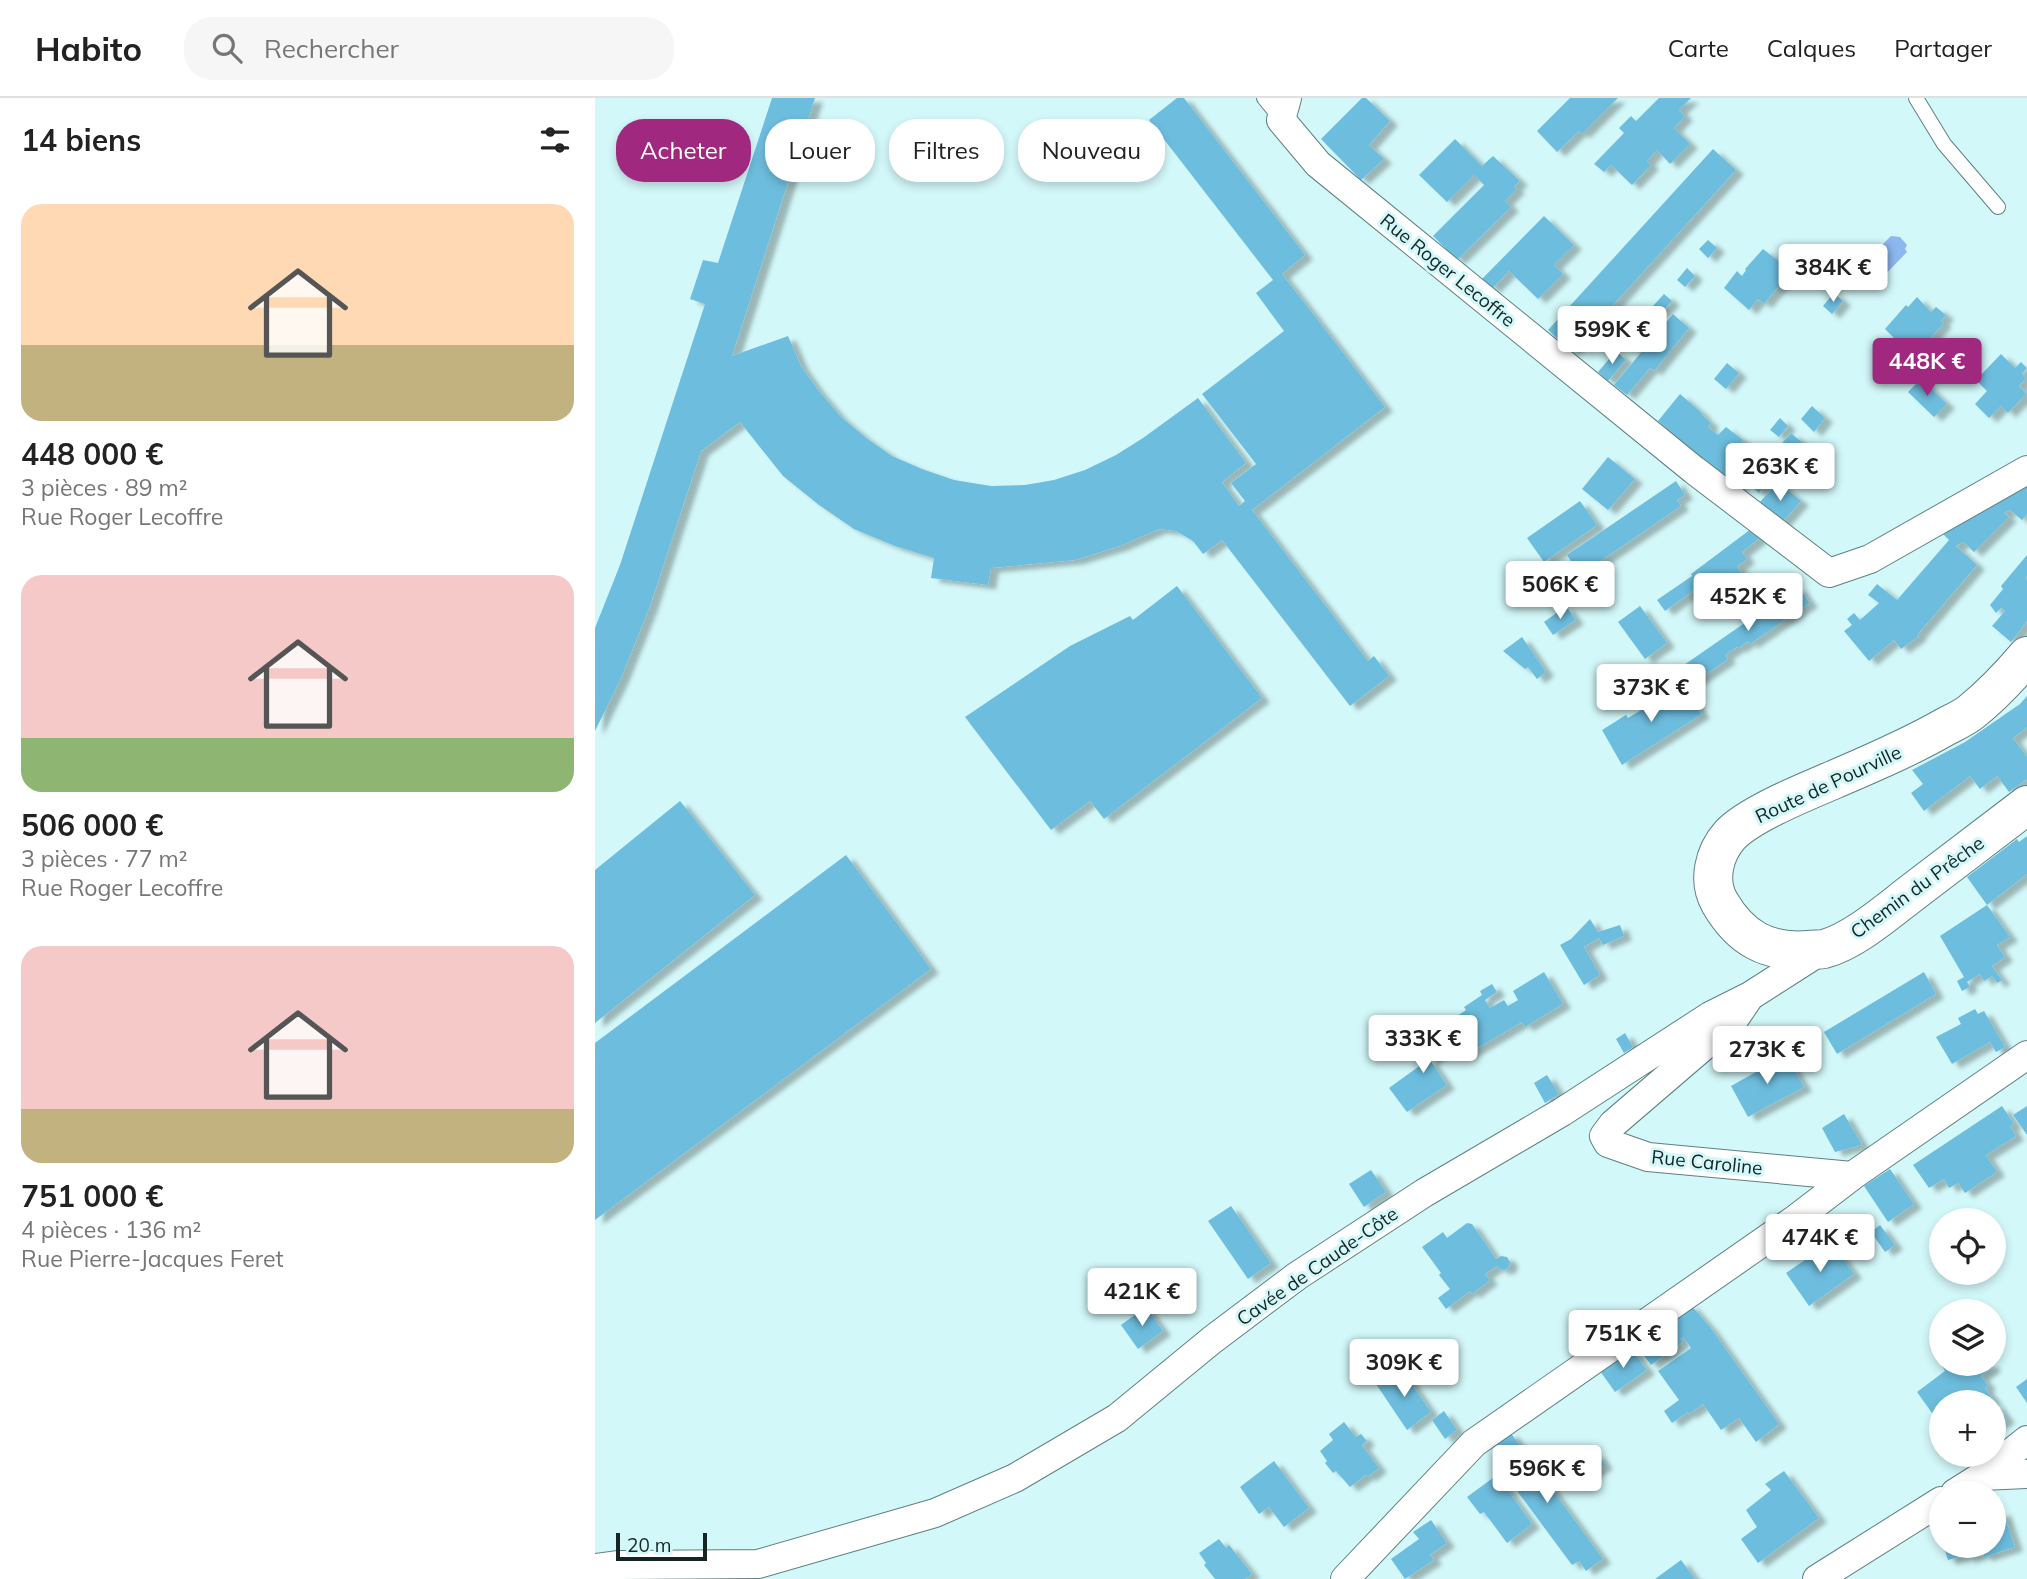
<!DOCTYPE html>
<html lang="fr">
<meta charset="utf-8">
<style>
:root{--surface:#fff;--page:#f6f6f6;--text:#222;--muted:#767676;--line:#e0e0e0;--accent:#a0287f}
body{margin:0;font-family:Mulish,sans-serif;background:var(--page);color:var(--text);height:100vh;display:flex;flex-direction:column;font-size:26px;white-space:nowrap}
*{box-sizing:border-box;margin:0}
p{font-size:23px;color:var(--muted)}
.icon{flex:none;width:38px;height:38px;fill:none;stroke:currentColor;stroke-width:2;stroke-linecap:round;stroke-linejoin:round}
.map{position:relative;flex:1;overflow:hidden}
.details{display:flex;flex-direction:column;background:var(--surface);width:595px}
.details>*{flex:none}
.hud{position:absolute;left:21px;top:21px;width:665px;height:63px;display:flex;gap:14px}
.buttons{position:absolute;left:1334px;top:1110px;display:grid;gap:14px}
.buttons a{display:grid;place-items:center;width:77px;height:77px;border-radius:50%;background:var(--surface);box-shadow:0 4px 10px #0003;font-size:35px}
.scale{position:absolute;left:21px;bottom:18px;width:91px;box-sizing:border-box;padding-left:7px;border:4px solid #162424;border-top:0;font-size:19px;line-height:24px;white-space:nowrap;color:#162424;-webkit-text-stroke:5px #d3f8f9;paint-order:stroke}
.price{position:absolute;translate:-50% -60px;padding:0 16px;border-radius:7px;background:#fff;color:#222;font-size:23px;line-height:46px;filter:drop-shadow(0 2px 4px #0008)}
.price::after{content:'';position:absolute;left:50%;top:42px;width:21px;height:16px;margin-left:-10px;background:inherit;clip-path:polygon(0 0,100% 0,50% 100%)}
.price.selected{background:var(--accent);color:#fff}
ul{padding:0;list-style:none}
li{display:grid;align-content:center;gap:14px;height:371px;padding:0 21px}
li span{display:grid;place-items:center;height:217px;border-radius:21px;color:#555}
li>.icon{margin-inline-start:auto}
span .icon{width:126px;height:126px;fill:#fffc;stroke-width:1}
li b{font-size:30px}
h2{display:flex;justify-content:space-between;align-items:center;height:84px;padding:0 21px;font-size:30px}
.tag{padding:0 24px;border-radius:28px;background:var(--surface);box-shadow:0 4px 10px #0003;font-size:24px;line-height:63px}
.tag.selected{background:var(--accent);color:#fff}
header{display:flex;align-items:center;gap:42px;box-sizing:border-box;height:98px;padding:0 35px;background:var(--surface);border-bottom:2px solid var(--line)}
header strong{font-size:33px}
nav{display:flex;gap:38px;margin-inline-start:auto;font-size:24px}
.search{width:490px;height:63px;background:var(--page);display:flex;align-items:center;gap:18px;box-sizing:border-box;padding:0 24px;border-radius:28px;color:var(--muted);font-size:26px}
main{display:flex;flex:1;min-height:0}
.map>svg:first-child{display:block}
.water{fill:#8db7ee}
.building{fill:#6dbdde;filter:url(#shadow)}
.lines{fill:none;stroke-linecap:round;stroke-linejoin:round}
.service-casing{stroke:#5e8081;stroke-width:16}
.minor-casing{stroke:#5e8081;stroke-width:30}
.secondary-casing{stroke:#5e8081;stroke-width:40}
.service{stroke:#fff;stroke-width:14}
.minor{stroke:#fff;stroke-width:28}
.secondary{stroke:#fff;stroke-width:38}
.labels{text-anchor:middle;stroke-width:6;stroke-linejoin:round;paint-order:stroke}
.street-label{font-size:19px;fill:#162424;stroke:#d3f8f9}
</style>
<header>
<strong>Habito</strong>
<div class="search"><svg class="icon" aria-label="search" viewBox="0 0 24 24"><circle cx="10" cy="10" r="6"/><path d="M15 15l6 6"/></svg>Rechercher</div>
<nav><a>Carte</a><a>Calques</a><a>Partager</a></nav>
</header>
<main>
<section class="details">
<h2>14 biens<svg class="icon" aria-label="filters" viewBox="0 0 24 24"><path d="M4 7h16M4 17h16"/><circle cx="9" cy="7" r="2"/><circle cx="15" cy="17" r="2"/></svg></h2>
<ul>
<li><span style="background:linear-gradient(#ffd9b3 65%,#c2b280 0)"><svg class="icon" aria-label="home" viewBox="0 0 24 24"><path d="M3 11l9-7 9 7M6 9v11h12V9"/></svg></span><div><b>448 000 €</b><p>3 pièces · 89 m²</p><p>Rue Roger Lecoffre</p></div></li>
<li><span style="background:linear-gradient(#f6c9c9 75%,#8fb573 0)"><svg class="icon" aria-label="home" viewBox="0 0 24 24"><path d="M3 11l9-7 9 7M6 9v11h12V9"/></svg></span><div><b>506 000 €</b><p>3 pièces · 77 m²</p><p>Rue Roger Lecoffre</p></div></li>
<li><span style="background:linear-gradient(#f6c9c9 75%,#c2b280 0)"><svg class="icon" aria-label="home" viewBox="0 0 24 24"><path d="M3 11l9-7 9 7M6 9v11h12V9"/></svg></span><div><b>751 000 €</b><p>4 pièces · 136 m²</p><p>Rue Pierre-Jacques Feret</p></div></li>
</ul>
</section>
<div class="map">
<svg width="1432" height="1481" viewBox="0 0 1432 1481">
<defs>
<filter id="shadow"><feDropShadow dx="8" dy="4.5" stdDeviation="2" flood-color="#0004"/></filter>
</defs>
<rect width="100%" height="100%" fill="#d3f8f9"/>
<path class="water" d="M1296 138 1305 139 1312 147 1310 151 1312 154 1280 187 1263 171Z"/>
<path class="building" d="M177 0H220L137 258 193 238 206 268 223 292 245 318 270 339 297 358 327 371 359 382 396 388 430 387 459 382 490 372 521 357 548 340 603 300 651 365 627 384 644 408 650 403 636 385 661 366 607 296 689 233 661 195 678 182 554 22 582 0H589L710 157 687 176 790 309 657 412 773 563 779 558 794 578 755 608 627 442 608 456 598 443 581 433 564 431 525 448 480 462 396 470 393 487 336 480 339 460 300 448 259 431 224 407 188 378 145 324 106 353 55 508 26 580 0 633V530L25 467 110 206 95 201 108 162 123 165Z
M767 0H771L795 23 774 47 789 61 766 82 726 41Z
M975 0H1023L987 36 984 33 962 54 942 33Z
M1064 0H1096L1084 12 1090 18 1079 30 1095 46 1075 66 1062 52 1052 63 1056 67 1037 87 1016 67 1009 74 999 66 1029 35 1024 30 1036 18 1041 23Z
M860 41 887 68 898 58 925 83 919 88 922 91 910 103 916 109 862 162 838 138 889 87 879 77 852 104 824 77Z
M1118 51 1141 72 976 253 953 232Z
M949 118 979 147 959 167 968 176 943 201 914 173 897 191 887 181Z
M1113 142 1122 150 1113 160 1104 151Z
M1168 151 1196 173 1169 206 1163 201 1154 212 1129 190 1142 173 1147 178 1151 172 1150 171Z
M1092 170 1100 178 1090 189 1082 182Z
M1239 195 1248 203 1237 216 1228 208Z
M1069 196 1077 203 1066 215 1058 208Z
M1322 199 1336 214 1341 209 1351 217 1346 223 1349 225 1318 259 1290 231 1311 207 1313 209Z
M1078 216 1094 230 1059 273 1055 270 1032 297 1019 287Z
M1050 225 1057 231 1039 252 1032 245Z
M1021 253 1031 262 1013 283 1003 274Z
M1406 256 1420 270 1426 264 1432 270 1427 276 1431 280 1424 288 1431 296 1413 315 1406 308 1394 320 1380 306 1392 293 1381 282Z
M1132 265 1144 275 1131 291 1119 281Z
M1326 281 1352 306 1339 319 1313 294Z
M1085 296 1108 316 1107 317 1116 325 1113 329 1123 337 1131 329 1148 342 1140 352 1160 369 1142 390 1063 323Z
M1217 308 1230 320 1219 334 1206 321Z
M1185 320 1193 328 1184 339 1175 332Z
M1196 335 1210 347 1188 373 1173 361Z
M1013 359 1040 381 1013 412 987 391Z
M1169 367 1180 376 1164 395 1153 386Z
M1081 383 1090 397 1082 402 1086 408 985 477 972 457Z
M1183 384 1206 403 1184 428 1178 415 1165 404Z
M1432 389V416L1427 422 1415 412 1409 415 1414 419 1379 454 1369 444 1361 448 1382 467 1322 537 1324 538 1306 551 1299 542 1274 563 1249 533 1257 527 1252 521 1259 515 1265 522 1284 505 1273 497 1282 486 1302 502 1354 442 1348 436Z
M985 403 1002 427 949 464 932 440Z
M1156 431 1166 439 1147 454 1152 461 1142 469 1150 480 1148 485 1145 486 1141 485 1138 480 1128 487 1120 477 1070 513 1062 502 1097 478 1096 476Z
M1432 457V478L1430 480 1432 482V523L1416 544 1397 528 1410 513 1406 510 1401 515 1395 507 1408 491 1406 488Z
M582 488 667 600 509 721 495 703 456 732 370 619 475 548 535 518 538 522Z
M1203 488 1215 505 1155 546 1153 543 1144 550 1142 549 1130 557 1133 561 1101 583 1089 567Z
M971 508 981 522 958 537 949 524Z
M1045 508 1072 545 1050 561 1023 524Z
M927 539 951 574 942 581 933 569 930 571 908 553Z
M1088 586 1107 616 1027 667 1007 632 1031 617 1033 620Z
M1432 598V629L1418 640 1432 659V681L1414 694 1402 678 1385 691 1375 678 1329 713 1316 695 1328 686 1317 672 1370 644 1425 606Z
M85 703 160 797 0 925V772Z
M1432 738V776L1392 807 1372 779 1422 741 1424 744Z
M251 757 336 871 0 1122V945Z
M1392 807 1415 839 1402 847 1410 859 1397 868 1407 882 1402 885 1397 878 1389 883 1385 876 1372 884 1375 889 1367 893 1362 883 1369 879 1345 838Z
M995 821 1003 834 1025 827 1029 838 1008 847 1004 840 989 849 1005 877 989 887 965 847 976 841Z
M949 874 968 906 930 929 927 924 869 958 850 926 871 912 869 909 887 897 885 893 897 886 902 894 890 902 895 910 909 902 913 908 923 902 918 893Z
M1329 874 1341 896 1242 956 1229 934Z
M1380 911 1383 916 1389 913 1410 949 1401 954 1395 944 1357 966 1341 939 1366 926 1363 920Z
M849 932 858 949 835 962 852 987 812 1014 794 990 834 961 824 947Z
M1030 935 1038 949 1029 955 1021 941Z
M1191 957 1209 989 1153 1019 1136 988Z
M952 977 964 996 950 1005 939 985Z
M1407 1008 1419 1026 1415 1028 1421 1038 1391 1057 1402 1074 1370 1095 1363 1085 1354 1090 1349 1081 1334 1090 1318 1067Z
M1432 1008V1037L1418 1017Z
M1249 1016 1267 1047 1240 1054 1227 1030Z
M1295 1071 1319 1106 1293 1124 1269 1088Z
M776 1072 791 1094 769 1109 754 1086Z
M636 1108 676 1165 653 1181 613 1123Z
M872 1125 877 1126 901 1161 906 1158 912 1159 915 1164 914 1169 910 1172 904 1171 902 1168 890 1176 895 1182 877 1196 875 1193 851 1211 843 1200 855 1191 844 1177 846 1175 827 1149 848 1134 852 1140Z
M1285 1127 1300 1147 1290 1154 1276 1134Z
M1236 1144 1259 1176 1214 1208 1191 1175Z
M1095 1206 1115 1229 1184 1326 1161 1344 1144 1320 1126 1332 1108 1306 1094 1316 1093 1314 1077 1325 1069 1313 1084 1302 1063 1273 1096 1250 1088 1239 1085 1241 1088 1244 1056 1267 1041 1247Z
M551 1209 568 1233 543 1251 526 1227Z
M1036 1251 1052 1272 1020 1294 1005 1273Z
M1345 1265H1395L1398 1269 1386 1278 1393 1287 1390 1290 1412 1321 1398 1330V1304H1357L1355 1302 1346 1304V1309L1337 1315 1322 1294 1350 1273Z
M806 1270 836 1314 812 1332 781 1286Z
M1432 1281V1305L1421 1289Z
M849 1313 862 1332 850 1341 837 1322Z
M749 1324 761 1339 766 1336 772 1343 767 1347 784 1370 773 1379 771 1377 755 1389 741 1373 738 1375 730 1365 732 1363 725 1353 738 1342 734 1336Z
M915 1334 1008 1461 991 1473 984 1463 977 1467 911 1378 917 1373 898 1347Z
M1002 1355 1010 1367 992 1379 984 1369Z
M679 1363 714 1410 689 1429 674 1409 664 1416 645 1389Z
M1189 1373 1224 1420 1163 1465 1146 1441 1162 1429 1151 1412 1176 1392 1170 1386Z
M902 1377 937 1426 912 1445 889 1414 885 1416 872 1399Z
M1408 1413 1420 1449 1389 1459 1388 1455 1372 1460 1371 1457 1353 1462 1348 1447H1398V1417Z
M836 1422 852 1445 835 1457 839 1462 810 1481 796 1461 824 1441 818 1434Z
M624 1441 631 1450 634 1447 657 1476 650 1481H620L609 1467 611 1465 604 1455Z
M1086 1462 1100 1481H1060Z"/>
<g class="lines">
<defs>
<path id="service" d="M669 0 686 21
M1321 0 1349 46 1403 109"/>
<path id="minor" d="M692 0 686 22 723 66 1099 372 1234 475 1275 461 1432 372
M1227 852 1155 898 1138 923 1018 1026 1009 1038 1013 1045 1053 1059 1257 1078 1432 957
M1387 1378 1432 1376
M1360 1395 1387 1378 1432 1342
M0 1470 24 1467 163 1466 340 1415 420 1380 522 1320 617 1242 702 1178 829 1095 967 1014 1115 918 1155 898
M750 1481 879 1345 1202 1120 1257 1078
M1222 1481 1346 1403"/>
<path id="secondary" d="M1432 558C1415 578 1396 598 1376 614 1367 621 1357 625 1348 630 1313 650 1275 666 1238 682 1210 694 1155 716 1135 737 1119 755 1112 783 1125 805 1146 841 1173 855 1213 852 1218 851 1224 852 1229 851 1259 843 1293 813 1318 794 1356 765 1394 736 1432 707"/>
</defs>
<use href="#service" class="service-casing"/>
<use href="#minor" class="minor-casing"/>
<use href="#secondary" class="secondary-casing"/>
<use href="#service" class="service"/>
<use href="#minor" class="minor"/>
<use href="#secondary" class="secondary"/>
</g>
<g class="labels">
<g class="street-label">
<text transform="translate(853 172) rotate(39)" y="7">Rue Roger Lecoffre</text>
<text transform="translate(1233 686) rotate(-25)" y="7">Route de Pourville</text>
<text transform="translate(1322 789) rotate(-36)" y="7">Chemin du Prêche</text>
<text transform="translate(1112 1064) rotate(6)" y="7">Rue Caroline</text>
<text transform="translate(722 1168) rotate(-35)" y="7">Cavée de Caude-Côte</text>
</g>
</g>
</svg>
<div class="buttons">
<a><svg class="icon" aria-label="locate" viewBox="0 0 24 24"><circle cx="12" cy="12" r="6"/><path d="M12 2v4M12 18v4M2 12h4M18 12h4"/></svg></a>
<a><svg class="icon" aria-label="layers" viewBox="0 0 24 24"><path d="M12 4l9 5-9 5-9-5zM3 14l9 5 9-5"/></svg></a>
<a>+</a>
<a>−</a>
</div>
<div class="scale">20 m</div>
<b class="price" style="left:1238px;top:206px">384K €</b>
<b class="price" style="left:1017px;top:268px">599K €</b>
<b class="price selected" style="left:1332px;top:300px">448K €</b>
<b class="price" style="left:1185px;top:405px">263K €</b>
<b class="price" style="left:965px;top:523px">506K €</b>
<b class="price" style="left:1153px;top:535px">452K €</b>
<b class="price" style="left:1056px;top:626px">373K €</b>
<b class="price" style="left:828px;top:977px">333K €</b>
<b class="price" style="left:1172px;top:988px">273K €</b>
<b class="price" style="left:1225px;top:1176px">474K €</b>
<b class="price" style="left:547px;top:1230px">421K €</b>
<b class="price" style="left:1028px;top:1272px">751K €</b>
<b class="price" style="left:809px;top:1301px">309K €</b>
<b class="price" style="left:952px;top:1407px">596K €</b>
<div class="hud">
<a class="tag selected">Acheter</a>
<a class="tag">Louer</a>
<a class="tag">Filtres</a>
<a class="tag">Nouveau</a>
</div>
</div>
</main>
